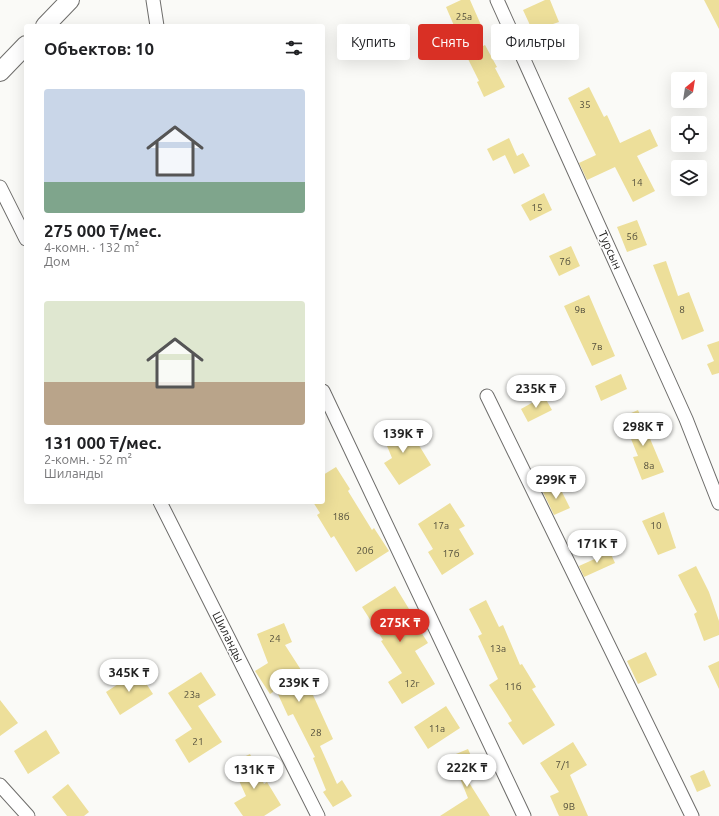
<!DOCTYPE html>
<html lang="ru">
<meta charset="utf-8">
<style>
:root{--surface:#fff;--page:#f6f6f6;--text:#202124;--muted:#757577;--accent:#d93025}
body{margin:0;font-family:Ubuntu,sans-serif;background:var(--page);color:var(--text);height:100vh;display:flex;flex-direction:column;font-size:15px;white-space:nowrap}
*{box-sizing:border-box;margin:0}
p{font-size:13px;color:var(--muted)}
.icon{flex:none;width:22px;height:22px;fill:none;stroke:currentColor;stroke-width:2;stroke-linecap:round;stroke-linejoin:round}
.map{position:relative;flex:1;overflow:hidden}
.details{position:absolute;left:24px;top:24px;width:301px;height:480px;display:flex;flex-direction:column;background:var(--surface);border-radius:4px;box-shadow:0 4px 16px #0002}
.details>*{flex:none}
.guide{position:absolute;left:337px;top:24px;width:322px;height:36px;display:flex;gap:8px}
.needle{width:26px;rotate:30deg}
.tools{position:absolute;left:671px;top:72px;display:grid;gap:8px}
.tools a{display:grid;place-items:center;width:36px;height:36px;border-radius:4px;background:var(--surface);box-shadow:0 4px 16px #0002;font-size:20px}
.price{position:absolute;translate:-50% -34px;padding:0 9px;border-radius:14px;background:#fff;color:#222;font-size:13px;line-height:26px;filter:drop-shadow(0 1px 2px #0008)}
.price::after{content:'';position:absolute;left:50%;top:24px;width:12px;height:9px;margin-left:-6px;background:inherit;clip-path:polygon(0 0,100% 0,50% 100%)}
.price.active{background:var(--accent);color:#fff}
ul{padding:0;list-style:none}
li{display:grid;align-content:center;gap:8px;height:212px;padding:0 20px}
li span{display:grid;place-items:center;height:124px;border-radius:4px;color:#555}
li>.icon{margin-inline-start:auto}
span .icon{width:72px;height:72px;fill:#fffc;stroke-width:1}
li b{font-size:17px}
h2{display:flex;justify-content:space-between;align-items:center;height:48px;padding:0 20px;font-size:17px}
.pill{padding:0 14px;border-radius:4px;background:var(--surface);box-shadow:0 4px 16px #0002;font-size:14px;line-height:36px}
.pill.active{background:var(--accent);color:#fff}
.map>svg:first-child{display:block}
.building{fill:#eddf9a}
.lines{fill:none;stroke-linecap:round;stroke-linejoin:round}
.street-casing{stroke:#6e6d6b;stroke-width:15}
.secondary-casing{stroke:#6e6d6b;stroke-width:20}
.street{stroke:#fff;stroke-width:13}
.secondary{stroke:#fff;stroke-width:18}
.labels{text-anchor:middle;stroke-width:3;stroke-linejoin:round;paint-order:stroke}
.number-label{font-size:10px;fill:#524e3c}
.street-label{font-size:12px;fill:#1f1e1d;stroke:#fff}
</style>
<div class="map">
<svg width="719" height="816" viewBox="0 0 719 816">
<rect width="100%" height="100%" fill="#fafaf7"/>
<path class="building" d="M461 0H470L481 25 458 35 446 7Z
M545 0H550L559 22 553 24 565 48 542 59 532 37 535 36 523 10Z
M704 0H719V29Z
M485 45 497 67 495 68 505 87 484 97 477 82 479 81 466 55Z
M589 87 604 117 607 115 620 143 650 129 658 146 637 156 655 191 633 202 615 167 587 180 579 163 596 155 568 98Z
M509 138 517 156 523 153 530 166 514 174 505 155 493 161 487 149Z
M544 193 552 210 530 221 521 205Z
M637 220 647 245 627 252 617 227Z
M571 246 580 266 559 276 549 256Z
M666 261 678 296 689 292 704 331 682 340 653 265Z
M589 295 615 356 592 366 564 306Z
M719 341V373L712 375 707 364 714 361 707 345Z
M621 374 627 389 601 401 595 386Z
M544 396 552 410 528 422 521 409Z
M638 410 664 472 642 480 633 457 638 456 622 417Z
M401 421 411 446 417 442 431 465 399 485 384 463 392 458 380 429Z
M336 467 350 489 348 491 372 530 374 528 389 551 356 572 334 536 331 538 317 515 320 513 313 502H323V475Z
M558 484 570 508 554 515 543 492Z
M450 503 465 526 459 529 474 554 442 575 428 552 433 549 418 524Z
M664 512 676 548 658 555 642 521Z
M610 552 615 563 584 577 579 566Z
M696 566 709 592 719 621V635L704 641 694 614 697 612 678 575Z
M395 586 409 609 407 610 428 643 415 651 435 684 402 704 388 682 402 673 381 641 383 640 362 607Z
M486 600 499 627 503 625 520 665 522 664 536 687 532 689 555 725 523 745 508 723 512 721 489 685 498 679 478 636 482 634 469 609Z
M284 623 292 642 285 645 303 673 333 739 320 746 337 784 342 780 352 796 333 807 323 792 326 790 313 758 315 757 293 714 288 716 276 690 270 694 255 671 268 663 257 634Z
M646 652 657 675 638 684 627 661Z
M719 661V689L708 666Z
M138 671 153 694 120 715 106 692Z
M201 672 216 695 198 706 222 742 189 763 175 740 192 729 168 693Z
M0 700 18 723 0 736Z
M446 706 460 728 428 749 414 727Z
M46 730 60 753 28 774 14 751Z
M573 742 587 765 570 775 588 816H559L550 796 559 792 540 763Z
M468 749 480 776 468 781 490 816H440L468 798 451 756Z
M250 754 264 784 267 782 281 805 264 816H243L234 803 246 796 231 763Z
M704 770 711 786 697 792 690 776Z
M68 784 89 812 84 816H67L52 797Z"/>
<g class="lines">
<defs>
<path id="street" d="M153 0 157 26
M497 0 686 419 719 503
M0 187 26 239
M323 391 524 816
M487 396 692 816
M160 502 318 816
M0 785 28 816"/>
<path id="secondary" d="M45 26 70 0
M0 72 26 45"/>
</defs>
<use href="#street" class="street-casing"/>
<use href="#secondary" class="secondary-casing"/>
<use href="#street" class="street"/>
<use href="#secondary" class="secondary"/>
</g>
<g class="labels">
<g class="number-label">
<text x="464" y="20">25а</text>
<text x="585" y="108">35</text>
<text x="637" y="186">14</text>
<text x="537" y="211">15</text>
<text x="632" y="240">5б</text>
<text x="565" y="265">7б</text>
<text x="580" y="313">9в</text>
<text x="682" y="313">8</text>
<text x="597" y="350">7в</text>
<text x="649" y="469">8а</text>
<text x="341" y="520">18б</text>
<text x="441" y="529">17а</text>
<text x="656" y="529">10</text>
<text x="365" y="554">20б</text>
<text x="451" y="557">17б</text>
<text x="275" y="642">24</text>
<text x="498" y="652">13а</text>
<text x="412" y="687">12г</text>
<text x="513" y="690">11б</text>
<text x="192" y="698">23а</text>
<text x="437" y="732">11а</text>
<text x="316" y="736">28</text>
<text x="198" y="745">21</text>
<text x="563" y="768">7/1</text>
<text x="569" y="810">9В</text>
</g>
<g class="street-label">
<text transform="translate(610 250) rotate(66)" y="4">Турсын</text>
<text transform="translate(228 637) rotate(63)" y="4">Шиланды</text>
</g>
</g>
</svg>
<div class="tools">
<a><svg class="needle" viewBox="-14 -14 28 28"><path d="M0-13l5 13h-10z" fill="#e53935"/><path d="M0 13l5-13h-10z" fill="#757577"/></svg></a>
<a><svg class="icon" aria-label="locate" viewBox="0 0 24 24"><circle cx="12" cy="12" r="6"/><path d="M12 2v4M12 18v4M2 12h4M18 12h4"/></svg></a>
<a><svg class="icon" aria-label="layers" viewBox="0 0 24 24"><path d="M12 4l9 5-9 5-9-5zM3 14l9 5 9-5"/></svg></a>
</div>
<b class="price" style="left:536px;top:409px">235K ₸</b>
<b class="price" style="left:643px;top:447px">298K ₸</b>
<b class="price" style="left:403px;top:454px">139K ₸</b>
<b class="price" style="left:556px;top:500px">299K ₸</b>
<b class="price" style="left:597px;top:564px">171K ₸</b>
<b class="price active" style="left:400px;top:643px">275K ₸</b>
<b class="price" style="left:129px;top:693px">345K ₸</b>
<b class="price" style="left:299px;top:703px">239K ₸</b>
<b class="price" style="left:467px;top:788px">222K ₸</b>
<b class="price" style="left:254px;top:790px">131K ₸</b>
<div class="guide">
<a class="pill">Купить</a>
<a class="pill active">Снять</a>
<a class="pill">Фильтры</a>
</div>
<section class="details">
<h2>Объектов: 10<svg class="icon" aria-label="filters" viewBox="0 0 24 24"><path d="M4 7h16M4 17h16"/><circle cx="9" cy="7" r="2"/><circle cx="15" cy="17" r="2"/></svg></h2>
<ul>
<li><span style="background:linear-gradient(#c9d6e8 75%,#7fa58c 0)"><svg class="icon" aria-label="home" viewBox="0 0 24 24"><path d="M3 11l9-7 9 7M6 9v11h12V9"/></svg></span><div><b>275 000 ₸/мес.</b><p>4-комн. · 132 m²</p><p>Дом</p></div></li>
<li><span style="background:linear-gradient(#dfe7d0 65%,#b9a48a 0)"><svg class="icon" aria-label="home" viewBox="0 0 24 24"><path d="M3 11l9-7 9 7M6 9v11h12V9"/></svg></span><div><b>131 000 ₸/мес.</b><p>2-комн. · 52 m²</p><p>Шиланды</p></div></li>
</ul>
</section>
</div>
